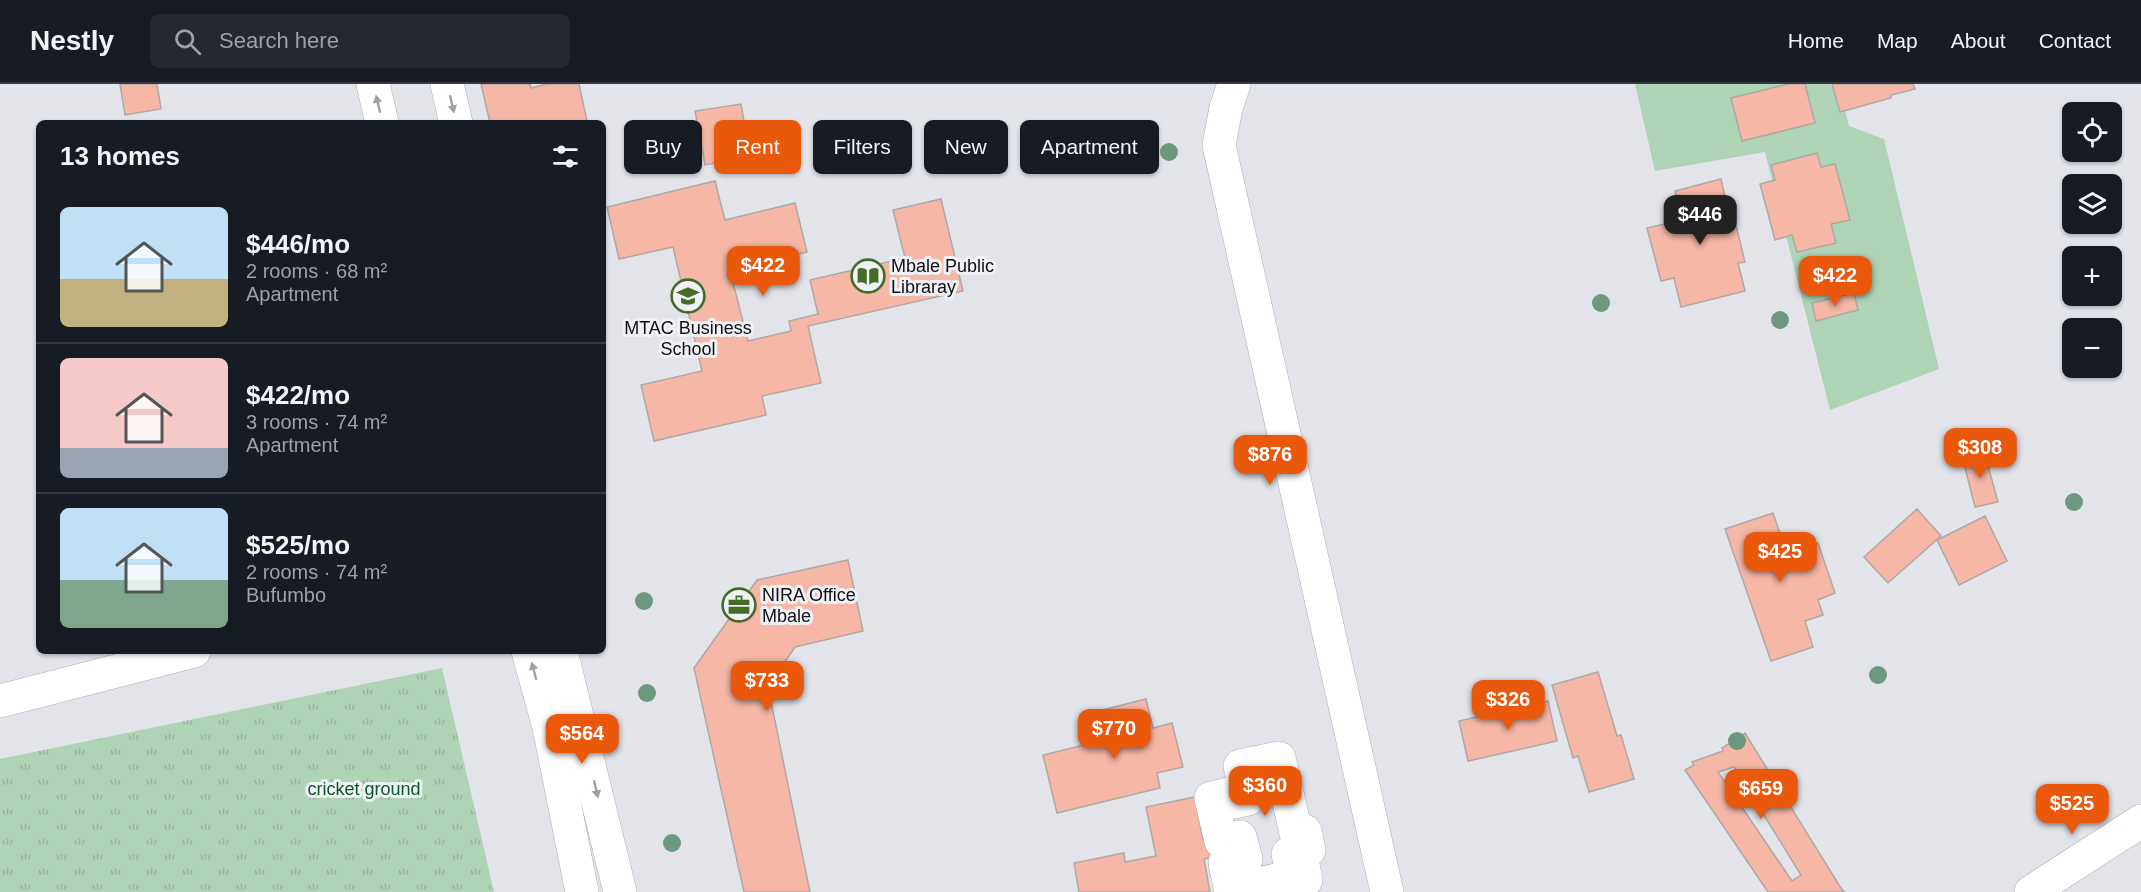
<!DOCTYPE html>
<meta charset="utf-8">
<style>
:root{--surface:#171b24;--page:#242831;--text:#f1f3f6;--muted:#9ea1a6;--line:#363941;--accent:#ea580c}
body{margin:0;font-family:Helvetica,sans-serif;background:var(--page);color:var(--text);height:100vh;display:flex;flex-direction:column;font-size:22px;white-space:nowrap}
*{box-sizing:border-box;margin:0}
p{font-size:20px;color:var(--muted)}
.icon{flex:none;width:33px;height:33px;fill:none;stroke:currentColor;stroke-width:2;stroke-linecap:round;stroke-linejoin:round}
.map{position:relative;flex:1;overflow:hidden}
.side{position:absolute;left:36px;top:36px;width:570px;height:534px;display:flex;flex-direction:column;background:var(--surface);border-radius:9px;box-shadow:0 2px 4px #0004}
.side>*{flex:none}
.hud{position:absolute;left:624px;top:36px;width:570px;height:54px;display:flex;gap:12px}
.controls{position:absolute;left:2062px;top:18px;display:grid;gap:12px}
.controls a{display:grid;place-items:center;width:60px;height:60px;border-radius:9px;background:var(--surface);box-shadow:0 2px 4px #0004;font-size:30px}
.price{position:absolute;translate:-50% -51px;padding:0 14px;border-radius:12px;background:var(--accent);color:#fff;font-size:20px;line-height:39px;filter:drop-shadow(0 2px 3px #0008)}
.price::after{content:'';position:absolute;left:50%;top:36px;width:18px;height:14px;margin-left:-9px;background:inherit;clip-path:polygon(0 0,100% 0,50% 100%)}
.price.on{background:#222;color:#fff}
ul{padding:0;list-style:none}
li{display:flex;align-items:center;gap:18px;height:150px;padding:0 24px}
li+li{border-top:2px solid var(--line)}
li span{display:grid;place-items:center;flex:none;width:168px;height:120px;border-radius:9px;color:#555}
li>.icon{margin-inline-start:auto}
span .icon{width:72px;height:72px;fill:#fffc;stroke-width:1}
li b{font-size:26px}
h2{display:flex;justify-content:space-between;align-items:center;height:72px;padding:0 24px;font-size:26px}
.tag{padding:0 21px;border-radius:9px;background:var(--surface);box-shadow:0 2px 4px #0004;font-size:21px;line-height:54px}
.tag.on{background:var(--accent);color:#fff}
header{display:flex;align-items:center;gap:36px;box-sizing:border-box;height:84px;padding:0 30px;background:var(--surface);border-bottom:2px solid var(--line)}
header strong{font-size:28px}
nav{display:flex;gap:33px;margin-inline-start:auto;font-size:21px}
.search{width:420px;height:54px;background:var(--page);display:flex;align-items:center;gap:15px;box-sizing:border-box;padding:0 21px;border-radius:9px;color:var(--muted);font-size:22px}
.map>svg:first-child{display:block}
.grass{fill:#afd3b5}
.park{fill:url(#park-tufts)}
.building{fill:#f6b7a6;stroke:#aea8a6;stroke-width:1.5;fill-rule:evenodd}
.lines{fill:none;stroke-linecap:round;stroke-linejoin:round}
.minor-casing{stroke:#acaeb3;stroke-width:34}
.major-casing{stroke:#acaeb3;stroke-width:34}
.minor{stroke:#fff;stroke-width:33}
.major{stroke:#fff;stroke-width:33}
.tree{fill:#6b987f}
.oneway{fill:#a0a0a1}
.labels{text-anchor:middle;stroke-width:6;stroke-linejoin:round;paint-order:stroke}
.poi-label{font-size:18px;fill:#111113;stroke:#f0f1f7;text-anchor:start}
.park-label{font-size:18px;fill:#095927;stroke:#f0f1f7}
</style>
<header>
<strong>Nestly</strong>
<div class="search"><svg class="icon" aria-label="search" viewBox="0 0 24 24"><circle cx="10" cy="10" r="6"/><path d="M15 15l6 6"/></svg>Search here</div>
<nav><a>Home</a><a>Map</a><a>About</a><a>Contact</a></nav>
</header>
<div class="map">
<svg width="2141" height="808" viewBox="0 0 2141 808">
<defs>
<pattern id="park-tufts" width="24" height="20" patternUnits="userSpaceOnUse" patternTransform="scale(1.5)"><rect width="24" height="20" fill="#afd3b5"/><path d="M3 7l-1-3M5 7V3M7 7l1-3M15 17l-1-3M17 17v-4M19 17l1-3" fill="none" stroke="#96b49b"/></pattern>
</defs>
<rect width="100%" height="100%" fill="#e3e4ea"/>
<path class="grass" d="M1635 0H1838L1849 42 1884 55 1939 285 1830 326 1765 68 1655 87Z"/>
<path class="park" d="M442 584 494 808H0V675Z"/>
<path class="building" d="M120 0H157L161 25 125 31Z
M481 0H530L531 4 547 0H579L587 37 580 39H490Z
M1788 0H1805L1815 39 1742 57 1731 14Z
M1832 0H1913L1915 5 1891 11V14L1840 28Z
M741 20 750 73 705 81 695 27Z
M1817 69 1821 83 1835 80 1850 136 1831 140 1836 159 1797 168 1792 151 1775 156 1760 100 1775 96 1771 81Z
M1721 95 1728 126 1732 125 1745 178 1738 179 1745 207 1681 223 1674 194 1661 197 1647 144 1682 136 1675 107Z
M715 97 725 136 795 119 807 168 730 187 748 257 791 247 789 237 818 230 810 196 905 174 893 126 941 115 963 207 808 242 821 299 762 312 766 331 654 357 641 301 702 287 673 163 619 175 607 123Z
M1854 209 1858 226 1816 237 1812 219Z
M1984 367 1998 418 1975 423 1962 372Z
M1917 425 1941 452 1888 499 1864 473Z
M1773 429 1782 455 1796 450 1800 464 1818 459 1835 509 1818 516 1823 531 1805 537 1813 563 1771 577 1725 445Z
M1985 432 2007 477 1959 501 1937 456Z
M848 476 863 547 795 563 768 603 810 808H744L694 584 757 496Z
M1598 588 1617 652 1621 651 1634 695 1589 708 1578 672 1573 674 1552 601Z
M1146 615 1153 644 1172 639 1183 683 1157 689 1160 704 1057 729 1043 671 1105 656 1098 627Z
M1548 617 1557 657 1468 677 1459 637Z
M1745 649 1839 801 1844 808H1768L1685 686 1694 681 1692 678 1723 667 1722 664ZM1734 683 1801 791 1792 797 1718 688Z
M1195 713 1203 755 1212 754 1215 773 1204 775 1210 808H1079L1074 779 1124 769 1125 778 1156 772 1146 723Z"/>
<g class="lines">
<defs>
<path id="minor" d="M1234 0 1226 24 1219 61 1387 808
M528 567 549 643 582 808
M561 567 620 808
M0 617 194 567
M1230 806 1286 794 1287 800 1306 796 1302 776 1290 778 1288 770 1309 766 1305 747 1296 749 1279 674 1240 682 1248 715 1235 718 1233 709 1211 714 1221 757 1240 753 1246 775 1225 779 1231 808
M2031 808 2141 737"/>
<path id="major" d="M373 0 382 39
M447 0 456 39"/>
</defs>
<use href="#minor" class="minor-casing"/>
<use href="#major" class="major-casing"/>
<use href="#minor" class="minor"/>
<use href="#major" class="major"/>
</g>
<g class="tree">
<circle cx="759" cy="52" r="9"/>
<circle cx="1169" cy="68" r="9"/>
<circle cx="1601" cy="219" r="9"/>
<circle cx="1780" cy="236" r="9"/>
<circle cx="2074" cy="418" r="9"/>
<circle cx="644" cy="517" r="9"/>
<circle cx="1878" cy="591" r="9"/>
<circle cx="647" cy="609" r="9"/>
<circle cx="1737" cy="657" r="9"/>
<circle cx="672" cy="759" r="9"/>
</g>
<defs><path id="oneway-solid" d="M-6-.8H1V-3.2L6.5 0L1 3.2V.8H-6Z" transform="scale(1.5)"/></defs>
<g class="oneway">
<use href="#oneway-solid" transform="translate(378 20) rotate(-103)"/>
<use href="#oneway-solid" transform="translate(452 20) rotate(77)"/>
<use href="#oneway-solid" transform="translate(534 587) rotate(-105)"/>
<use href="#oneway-solid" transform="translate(596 705) rotate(77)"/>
</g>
<defs>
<symbol id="library-ring" viewBox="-11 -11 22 22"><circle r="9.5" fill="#f0f1f7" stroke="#456c27" stroke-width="1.5"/><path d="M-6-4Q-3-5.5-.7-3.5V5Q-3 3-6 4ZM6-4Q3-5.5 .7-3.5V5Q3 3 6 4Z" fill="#456c27"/></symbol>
<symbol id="school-ring" viewBox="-11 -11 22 22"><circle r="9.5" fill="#f0f1f7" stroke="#456c27" stroke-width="1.5"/><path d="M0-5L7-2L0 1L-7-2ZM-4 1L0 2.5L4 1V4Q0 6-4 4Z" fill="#456c27"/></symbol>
<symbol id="office-ring" viewBox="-11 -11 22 22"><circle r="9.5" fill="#f0f1f7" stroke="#456c27" stroke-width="1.5"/><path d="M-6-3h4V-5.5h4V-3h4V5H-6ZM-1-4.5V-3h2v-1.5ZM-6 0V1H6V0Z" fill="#456c27"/></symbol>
</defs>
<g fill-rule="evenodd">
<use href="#library-ring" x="849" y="173" width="38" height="38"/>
<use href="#school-ring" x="669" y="193" width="38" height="38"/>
<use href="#office-ring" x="720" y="502" width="38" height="38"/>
</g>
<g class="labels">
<g class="poi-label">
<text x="891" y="188">Mbale Public<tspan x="891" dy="21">Libraray</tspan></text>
<text x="688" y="250" text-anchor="middle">MTAC Business<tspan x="688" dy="21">School</tspan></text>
<text x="762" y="517">NIRA Office<tspan x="762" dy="21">Mbale</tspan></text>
</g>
<g class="park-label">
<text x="364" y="711">cricket ground</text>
</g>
</g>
</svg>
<div class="controls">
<a><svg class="icon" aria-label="locate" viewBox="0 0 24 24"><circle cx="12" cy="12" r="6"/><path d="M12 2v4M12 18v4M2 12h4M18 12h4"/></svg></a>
<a><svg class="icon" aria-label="layers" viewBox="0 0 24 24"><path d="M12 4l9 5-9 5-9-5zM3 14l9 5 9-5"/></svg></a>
<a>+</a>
<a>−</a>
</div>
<b class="price on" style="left:1700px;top:162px">$446</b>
<b class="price" style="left:763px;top:213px">$422</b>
<b class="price" style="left:1835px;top:223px">$422</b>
<b class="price" style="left:1980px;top:395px">$308</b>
<b class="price" style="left:1270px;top:402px">$876</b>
<b class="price" style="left:1780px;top:499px">$425</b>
<b class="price" style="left:767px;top:628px">$733</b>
<b class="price" style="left:1508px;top:647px">$326</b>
<b class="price" style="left:1114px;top:676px">$770</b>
<b class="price" style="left:582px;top:681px">$564</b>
<b class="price" style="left:1265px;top:733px">$360</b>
<b class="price" style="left:1761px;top:736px">$659</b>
<b class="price" style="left:2072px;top:751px">$525</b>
<div class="hud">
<a class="tag">Buy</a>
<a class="tag on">Rent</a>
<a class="tag">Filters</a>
<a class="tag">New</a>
<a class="tag">Apartment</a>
</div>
<section class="side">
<h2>13 homes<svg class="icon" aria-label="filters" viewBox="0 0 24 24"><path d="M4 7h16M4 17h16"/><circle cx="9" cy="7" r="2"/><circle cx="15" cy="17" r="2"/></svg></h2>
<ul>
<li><span style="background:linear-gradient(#bfe0f5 60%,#c2b280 0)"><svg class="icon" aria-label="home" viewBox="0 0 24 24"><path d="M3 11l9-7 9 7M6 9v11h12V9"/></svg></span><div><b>$446/mo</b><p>2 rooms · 68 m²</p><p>Apartment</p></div></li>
<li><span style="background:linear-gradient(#f6c9c9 75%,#9aa5b1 0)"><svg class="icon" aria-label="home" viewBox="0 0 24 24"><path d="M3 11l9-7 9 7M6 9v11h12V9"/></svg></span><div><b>$422/mo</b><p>3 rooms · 74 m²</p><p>Apartment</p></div></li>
<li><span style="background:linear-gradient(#bfe0f5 60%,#7fa58c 0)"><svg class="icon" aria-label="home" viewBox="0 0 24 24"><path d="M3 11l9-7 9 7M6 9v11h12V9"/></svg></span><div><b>$525/mo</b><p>2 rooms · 74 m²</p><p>Bufumbo</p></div></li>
</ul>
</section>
</div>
